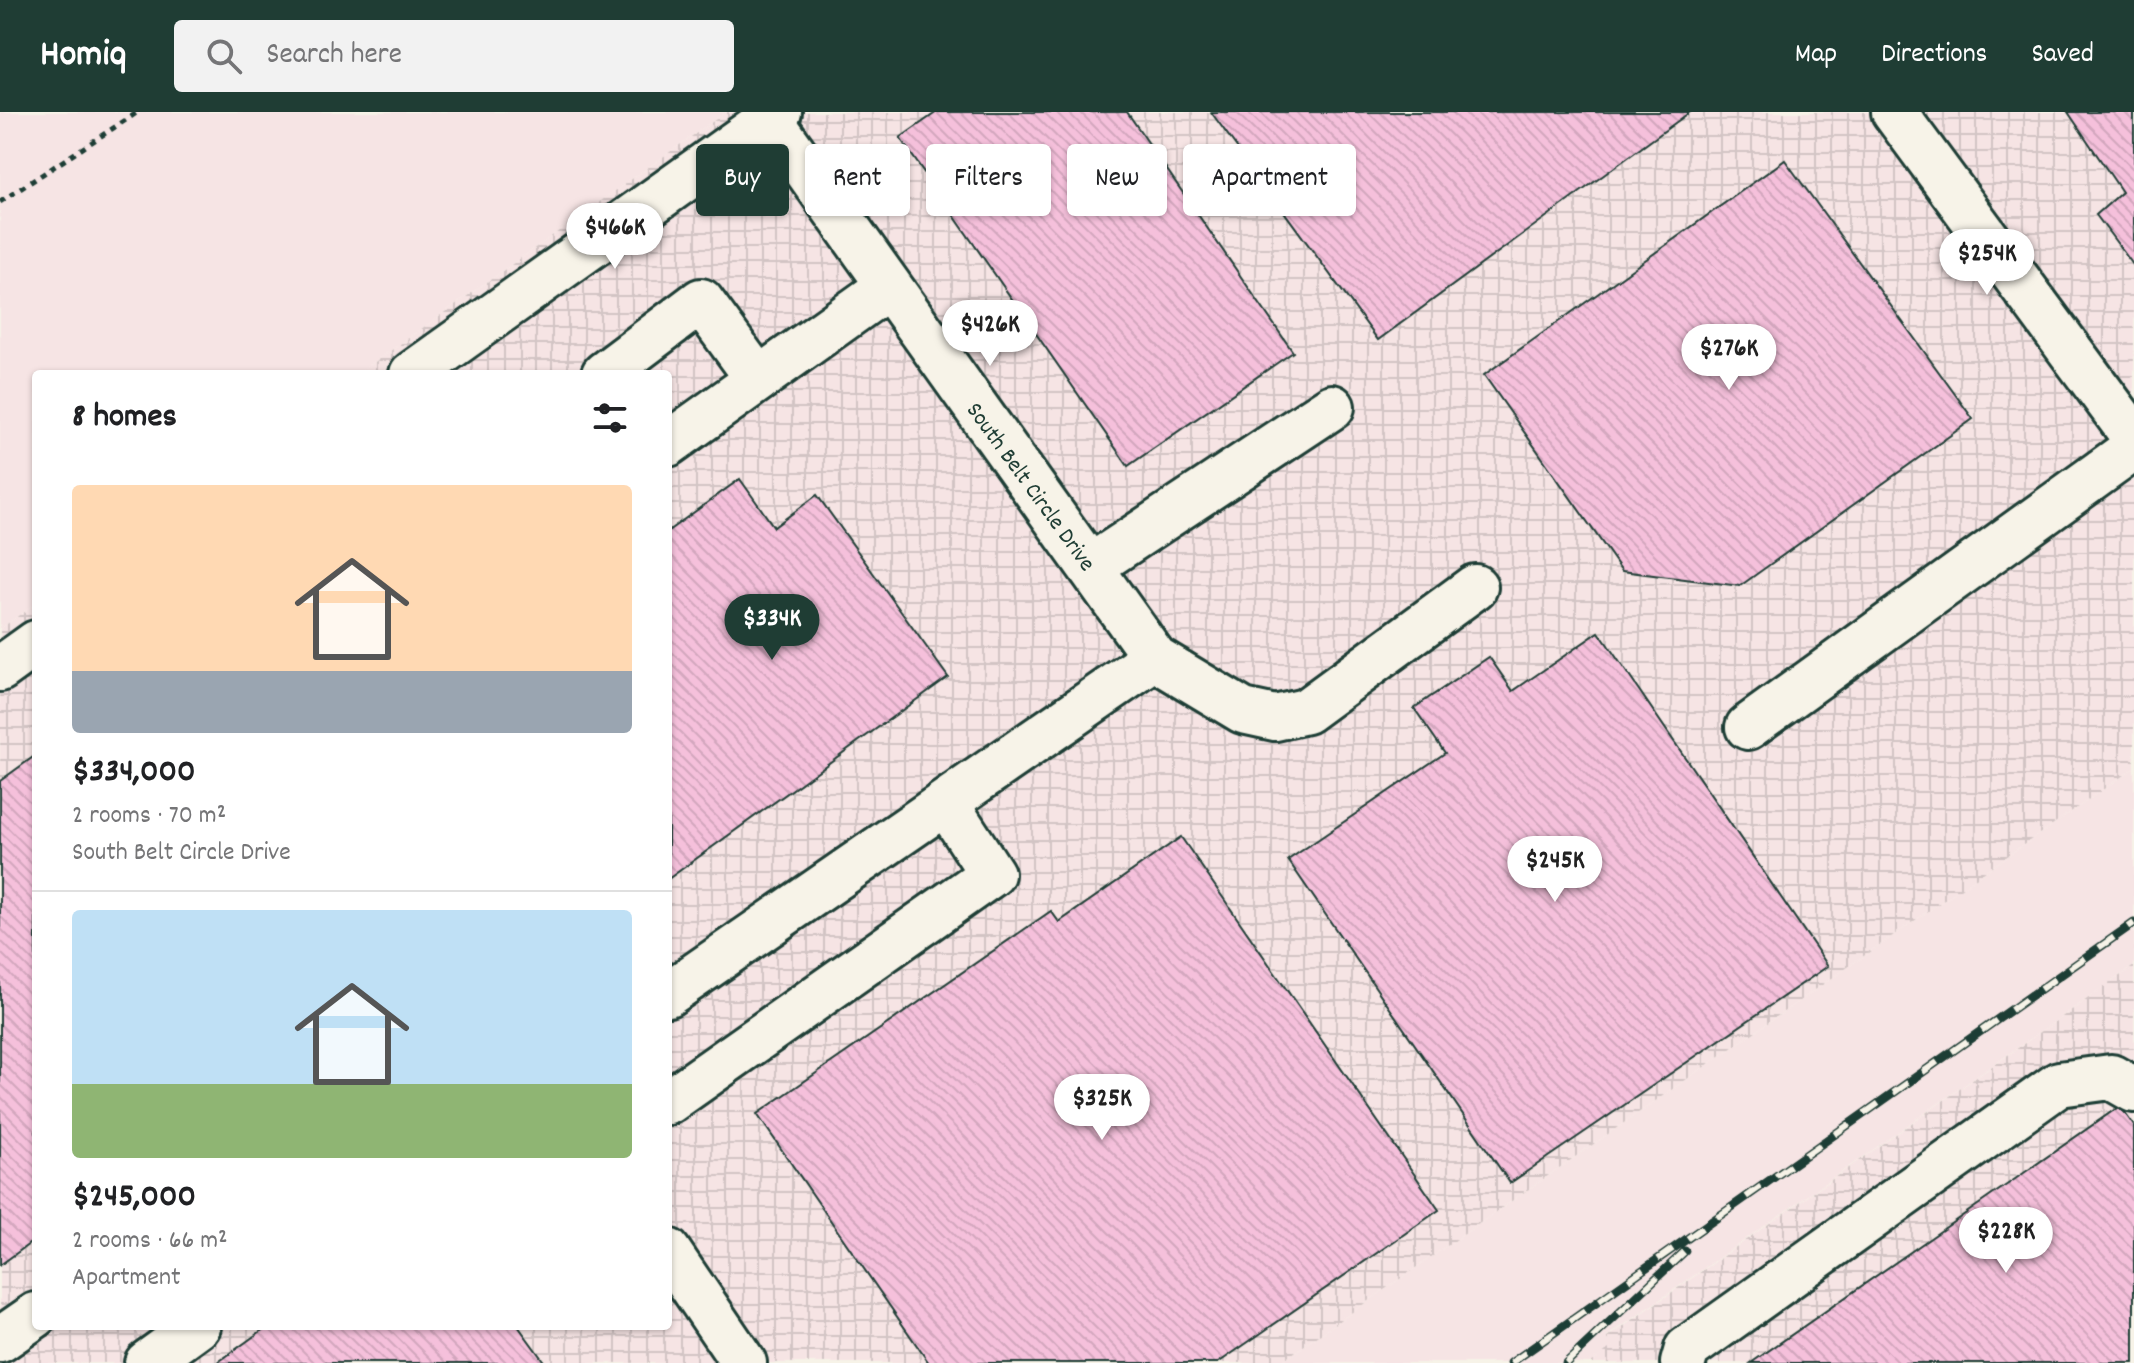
<!DOCTYPE html>
<meta charset="utf-8">
<style>
:root{--surface:#fff;--page:#f2f2f2;--text:#202124;--muted:#757577;--line:#e0e0e0;--accent:#1f3d34}
body{margin:0;font-family:Dekko,sans-serif;background:var(--page);color:var(--text);height:100vh;display:flex;flex-direction:column;font-size:30px;white-space:nowrap}
*{box-sizing:border-box;margin:0}
p{font-size:26px;color:var(--muted)}
.icon{flex:none;width:44px;height:44px;fill:none;stroke:currentColor;stroke-width:2;stroke-linecap:round;stroke-linejoin:round}
.map{position:relative;flex:1;overflow:hidden}
.side{position:absolute;left:32px;top:258px;width:640px;height:960px;display:flex;flex-direction:column;background:var(--surface);border-radius:8px;box-shadow:0 2px 6px #0004}
.side>*{flex:none}
.banner{position:absolute;left:696px;top:32px;width:760px;height:72px;display:flex;gap:16px}
.price{position:absolute;translate:-50% -68px;padding:0 18px;border-radius:28px;background:#fff;color:#222;font-size:26px;line-height:52px;filter:drop-shadow(0 2px 4px #0008)}
.price::after{content:'';position:absolute;left:50%;top:48px;width:24px;height:18px;margin-left:-12px;background:inherit;clip-path:polygon(0 0,100% 0,50% 100%)}
.price.active{background:var(--accent);color:#fff}
ul{padding:0;list-style:none}
li{display:grid;align-content:center;gap:16px;height:424px;padding:0 40px}
li+li{border-top:2px solid var(--line)}
li span{display:grid;place-items:center;height:248px;border-radius:8px;color:#555}
li>.icon{margin-inline-start:auto}
span .icon{width:144px;height:144px;fill:#fffc;stroke-width:1}
li b{font-size:34px}
h2{display:flex;justify-content:space-between;align-items:center;height:96px;padding:0 40px;font-size:34px}
.chip{padding:0 28px;border-radius:8px;background:var(--surface);box-shadow:0 2px 6px #0004;font-size:28px;line-height:72px}
.chip.active{background:var(--accent);color:#fff}
header{display:flex;align-items:center;gap:48px;box-sizing:border-box;height:112px;padding:0 40px;background:var(--accent);color:#fff}
header strong{font-size:38px}
nav{display:flex;gap:44px;margin-inline-start:auto;font-size:28px}
.search{width:560px;height:72px;background:var(--page);display:flex;align-items:center;gap:20px;box-sizing:border-box;padding:0 28px;border-radius:8px;color:var(--muted);font-size:30px}
.map>svg:first-child{display:block}
.built{fill:#f6e4e4}
.industrial{fill:url(#industrial-grid)}
.building{fill:url(#building-back-hatch);stroke:#1f3d34;stroke-width:2}
.lines{fill:none;stroke-linecap:round;stroke-linejoin:round}
.minor-casing{stroke:#1f3d34;stroke-width:50}
.path{stroke:#1f3d34;stroke-width:5;stroke-dasharray:6 6;stroke-linecap:butt}
.minor{stroke:#f7f3e8;stroke-width:44}
.rail-casing{stroke:#1f3d34;stroke-width:9}
.rail{stroke:#f7f3e8;stroke-width:6;stroke-dasharray:18;stroke-linecap:butt}
.labels{text-anchor:middle;stroke-width:8;stroke-linejoin:round;paint-order:stroke}
.street-label{font-size:24px;fill:#1f3d34;stroke:#f7f3e8}
</style>
<header>
<strong>Homiq</strong>
<div class="search"><svg class="icon" aria-label="search" viewBox="0 0 24 24"><circle cx="10" cy="10" r="6"/><path d="M15 15l6 6"/></svg>Search here</div>
<nav><a>Map</a><a>Directions</a><a>Saved</a></nav>
</header>
<div class="map">
<svg width="2134" height="1251" viewBox="0 0 2134 1251">
<defs>
<pattern id="industrial-grid" width="8" height="8" patternUnits="userSpaceOnUse" patternTransform="scale(2)"><rect width="8" height="8" fill="#f6e4e4"/><path d="M0 4h8M4 0v8" fill="none" stroke="#d2c4c4"/></pattern>
<pattern id="building-back-hatch" width="6" height="6" patternUnits="userSpaceOnUse" patternTransform="scale(2)"><rect width="6" height="6" fill="#f5c0db"/><path d="M-1 5l2 2M0 0l6 6M5-1l2 2" fill="none" stroke="#d2a6bd"/></pattern>
</defs>
<rect width="100%" height="100%" fill="#f7f3e8"/>
<filter id="ink" filterUnits="userSpaceOnUse"><feTurbulence type="fractalNoise" baseFrequency=".0125" numOctaves="2"/><feDisplacementMap in="SourceGraphic" scale="16" xChannelSelector="R" yChannelSelector="G"/><feConvolveMatrix kernelMatrix="1 2 1 2 8 2 1 2 1" color-interpolation-filters="sRGB"/></filter>
<g filter="url(#ink)">
<path class="built" d="M0 0H726L358 262H36V491L0 517Z
M2134 656V854L1607 1225 1614 1234 1590 1251H1279Z"/>
<path class="industrial" d="M726 0H2134V656L1279 1251H0V517L36 491V1214H668V262H358Z
M2134 854V1251H1590L1613 1234 1607 1226Z"/>
<path class="building" d="M937 0H1127L1293 240 1128 354 900 26Z
M1211 0H1690L1378 228Z
M2068 0H2134V154L2096 103 2122 80Z
M1785 48 1973 307 1740 474 1622 459 1484 263Z
M740 367 774 415 817 383 948 565 668 767V419Z
M1599 520 1828 854 1510 1071 1288 748 1445 641 1414 596 1489 545 1513 579Z
M36 643V1127L0 1153V669Z
M1181 725 1439 1098 1218 1251H929L757 1002 1051 799 1059 810Z
M2120 994 2134 1014V1251H1751Z
M268 1214H518L545 1251H217Z"/>
<g class="lines">
<defs>
<path id="minor" d="M1894 0 2134 325
M770 7 1155 546 1243 599 1275 606 1306 599 1475 475
M412 262 779 0
M604 262 701 189 758 267
M668 332 889 174
M1090 455 1332 295
M0 557 36 531
M1748 615 2134 336
M668 882 1155 546
M668 990 992 762 946 691
M668 1139 744 1251
M0 1228 36 1203
M147 1251 198 1214
M1683 1251 1687 1237 2059 972 2111 965 2134 978"/>
</defs>
<use href="#minor" class="minor-casing"/>
<path class="path" d="M0 90 138 0"/>
<use href="#minor" class="minor"/>
<defs>
<path id="rail" d="M1511 1251 2134 811
M1566 1251 1685 1139"/>
</defs>
<use href="#rail" class="rail-casing"/>
<use href="#rail" class="rail"/>
</g>
</g>
<g class="labels">
<g class="street-label">
<text transform="translate(1032 374) rotate(54)" y="8">South Belt Circle Drive</text>
</g>
</g>
</svg>
<b class="price" style="left:615px;top:159px">$466K</b>
<b class="price" style="left:1987px;top:185px">$254K</b>
<b class="price" style="left:990px;top:256px">$426K</b>
<b class="price" style="left:1729px;top:280px">$276K</b>
<b class="price active" style="left:772px;top:550px">$334K</b>
<b class="price" style="left:1555px;top:792px">$245K</b>
<b class="price" style="left:1102px;top:1030px">$325K</b>
<b class="price" style="left:2006px;top:1163px">$228K</b>
<div class="banner">
<a class="chip active">Buy</a>
<a class="chip">Rent</a>
<a class="chip">Filters</a>
<a class="chip">New</a>
<a class="chip">Apartment</a>
</div>
<section class="side">
<h2>8 homes<svg class="icon" aria-label="filters" viewBox="0 0 24 24"><path d="M4 7h16M4 17h16"/><circle cx="9" cy="7" r="2"/><circle cx="15" cy="17" r="2"/></svg></h2>
<ul>
<li><span style="background:linear-gradient(#ffd9b3 75%,#9aa5b1 0)"><svg class="icon" aria-label="home" viewBox="0 0 24 24"><path d="M3 11l9-7 9 7M6 9v11h12V9"/></svg></span><div><b>$334,000</b><p>2 rooms · 70 m²</p><p>South Belt Circle Drive</p></div></li>
<li><span style="background:linear-gradient(#bfe0f5 70%,#8fb573 0)"><svg class="icon" aria-label="home" viewBox="0 0 24 24"><path d="M3 11l9-7 9 7M6 9v11h12V9"/></svg></span><div><b>$245,000</b><p>2 rooms · 66 m²</p><p>Apartment</p></div></li>
</ul>
</section>
</div>
